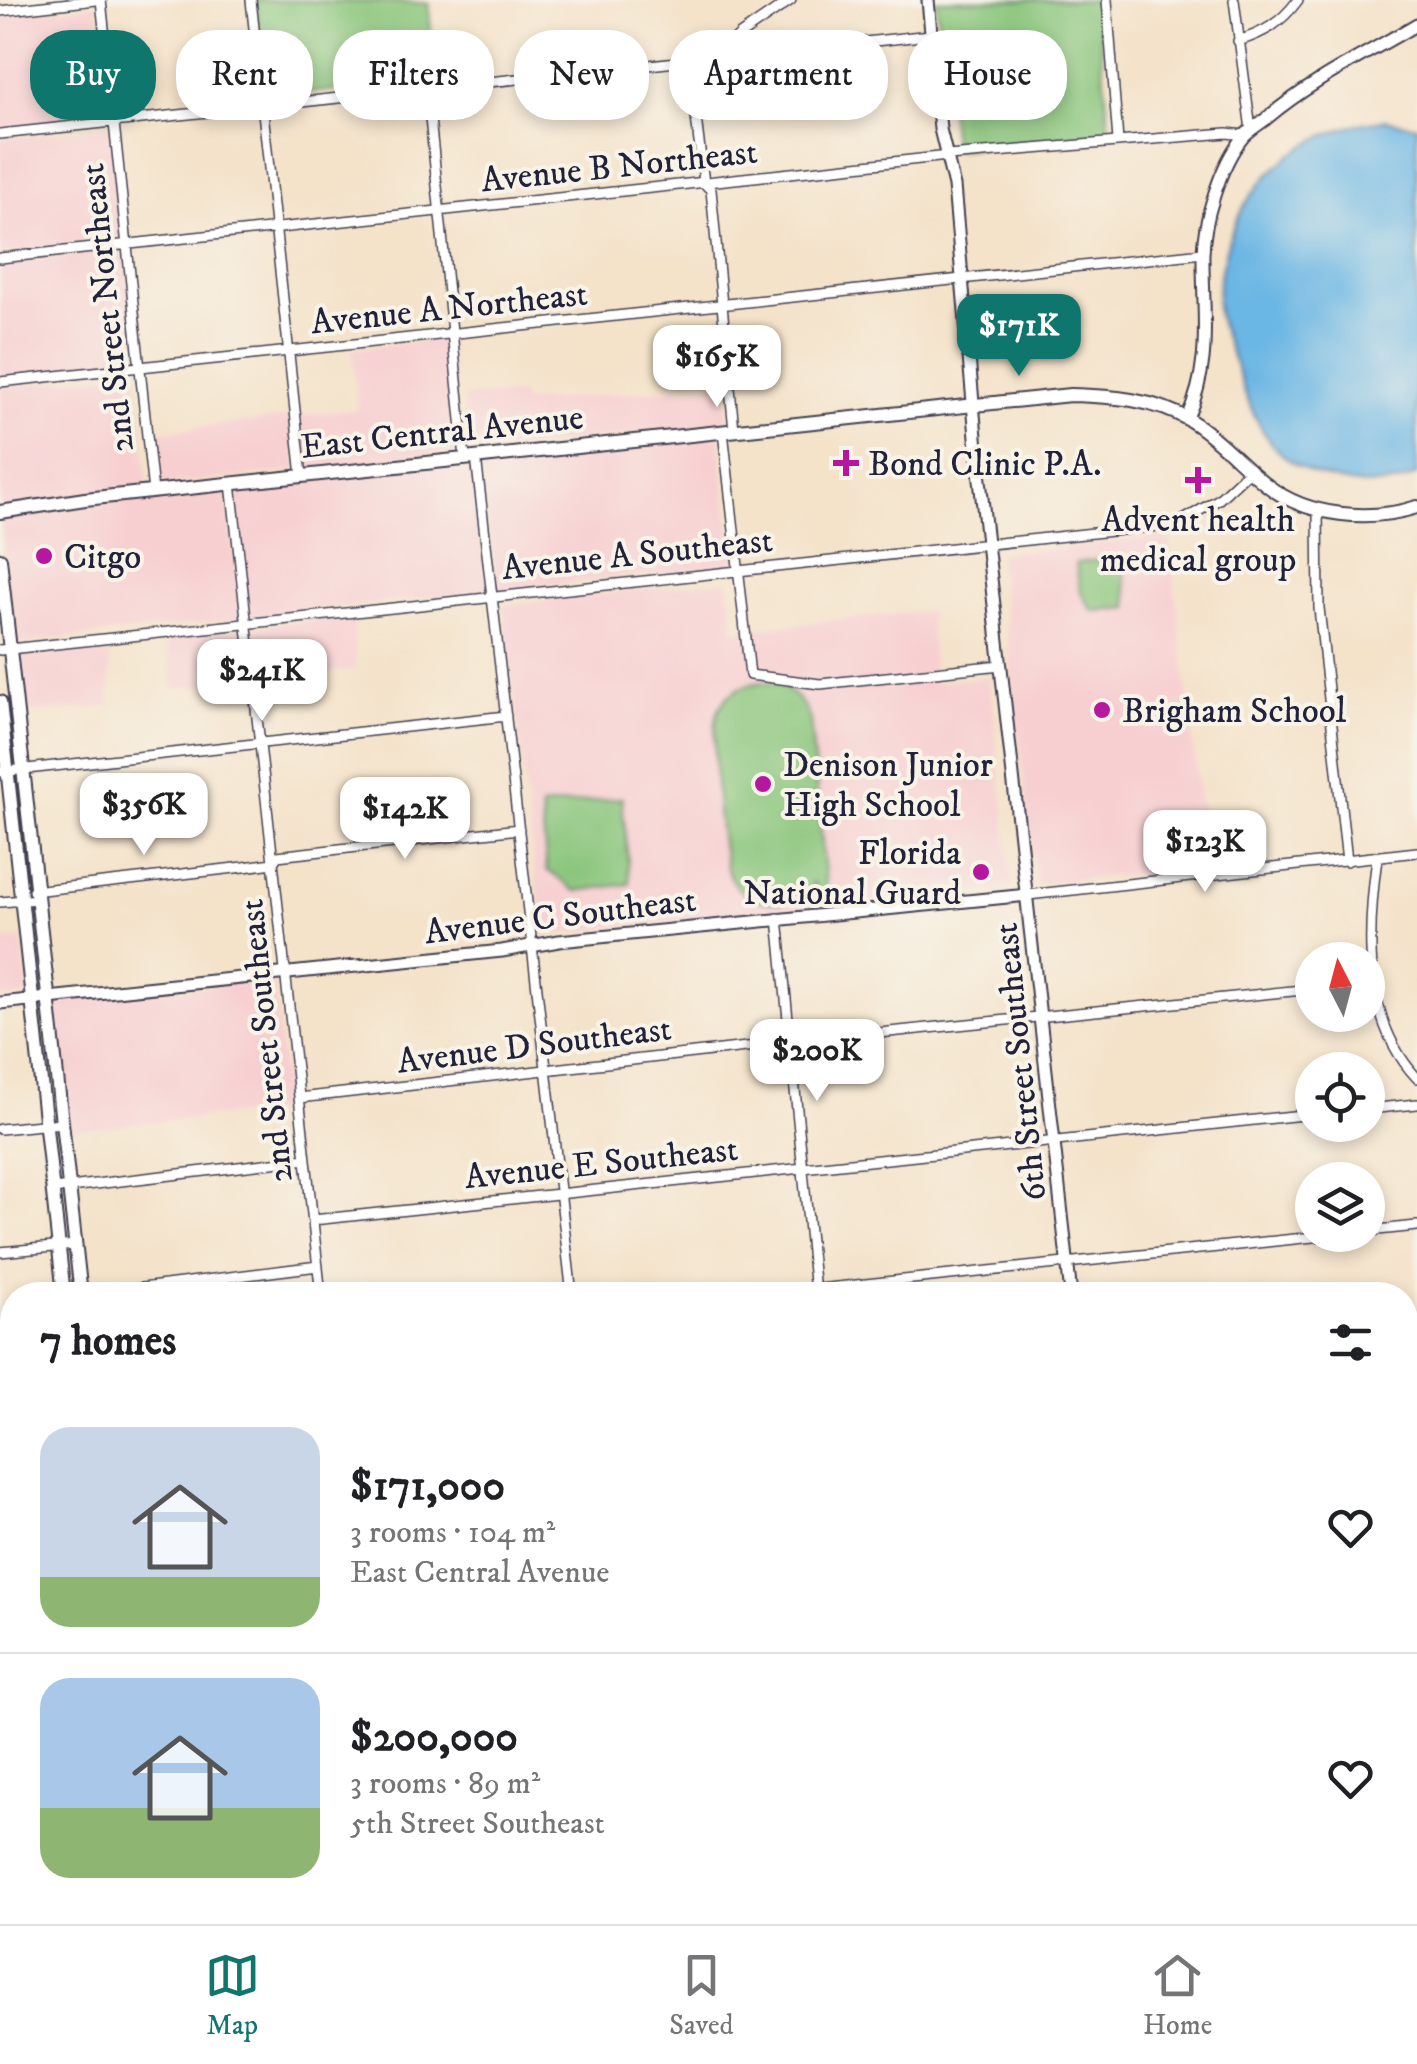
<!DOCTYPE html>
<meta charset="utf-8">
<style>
:root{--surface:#fff;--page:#f6f6f6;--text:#202124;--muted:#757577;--line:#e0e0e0;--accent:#0f766e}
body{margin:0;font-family:"IM FELL DW Pica",serif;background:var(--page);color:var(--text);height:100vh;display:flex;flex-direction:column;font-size:38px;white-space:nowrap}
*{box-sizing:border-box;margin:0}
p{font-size:32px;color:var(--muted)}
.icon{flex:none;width:55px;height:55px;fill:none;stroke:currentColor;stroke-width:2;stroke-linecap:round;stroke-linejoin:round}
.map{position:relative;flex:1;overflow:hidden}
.drawer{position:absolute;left:0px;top:1282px;width:1418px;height:642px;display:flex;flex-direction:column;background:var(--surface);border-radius:40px 40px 0 0;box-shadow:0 5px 15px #0003}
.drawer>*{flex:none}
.guide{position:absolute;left:30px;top:30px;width:1358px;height:90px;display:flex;gap:20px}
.needle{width:65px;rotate:354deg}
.fabs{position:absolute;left:1295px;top:942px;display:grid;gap:20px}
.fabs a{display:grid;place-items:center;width:90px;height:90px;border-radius:50%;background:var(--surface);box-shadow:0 5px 15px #0003;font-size:50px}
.price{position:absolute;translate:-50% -85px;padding:0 22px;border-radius:20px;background:#fff;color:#222;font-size:32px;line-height:65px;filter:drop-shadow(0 2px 5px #0008)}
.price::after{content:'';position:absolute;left:50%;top:60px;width:30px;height:22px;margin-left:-15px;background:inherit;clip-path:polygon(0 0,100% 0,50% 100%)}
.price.current{background:var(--accent);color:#fff}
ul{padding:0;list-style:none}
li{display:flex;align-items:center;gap:30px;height:250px;padding:0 40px}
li+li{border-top:2px solid var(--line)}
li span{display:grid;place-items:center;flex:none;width:280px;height:200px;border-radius:30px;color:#555}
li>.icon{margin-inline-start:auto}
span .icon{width:120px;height:120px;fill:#fffc;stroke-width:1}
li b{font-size:42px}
h2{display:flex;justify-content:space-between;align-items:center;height:120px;padding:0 40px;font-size:42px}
.tag{padding:0 35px;border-radius:40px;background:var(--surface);box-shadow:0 5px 15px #0003;font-size:35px;line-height:90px}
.tag.current{background:var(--accent);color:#fff}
.menu{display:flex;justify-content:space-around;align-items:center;height:140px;border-top:2px solid var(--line);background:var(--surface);font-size:28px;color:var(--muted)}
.menu a{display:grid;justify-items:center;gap:5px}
.menu .current{color:var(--accent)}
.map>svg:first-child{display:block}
.built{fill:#f7cfd1}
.green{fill:#89c57b;stroke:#56745b;stroke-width:2.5}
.water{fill:#6bb6e4;stroke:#466c90;stroke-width:2.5}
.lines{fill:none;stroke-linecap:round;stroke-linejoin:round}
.minor-casing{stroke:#423f50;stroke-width:12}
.tertiary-casing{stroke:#423f50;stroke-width:15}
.secondary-casing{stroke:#423f50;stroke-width:16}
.minor{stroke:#fff;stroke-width:9}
.tertiary{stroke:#fff;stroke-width:11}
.secondary{stroke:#fff;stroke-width:12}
.poi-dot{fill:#b5179e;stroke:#f7f3e8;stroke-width:4}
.labels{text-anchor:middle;stroke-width:8;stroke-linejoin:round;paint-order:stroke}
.street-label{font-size:35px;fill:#22223b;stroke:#f7f3e8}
.poi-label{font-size:35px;fill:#22223b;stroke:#f7f3e8;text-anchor:start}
</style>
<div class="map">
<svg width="1417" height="1924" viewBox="0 0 1417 1924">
<rect width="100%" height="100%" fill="#f7f3e8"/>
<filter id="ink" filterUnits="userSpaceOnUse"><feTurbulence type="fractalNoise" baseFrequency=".01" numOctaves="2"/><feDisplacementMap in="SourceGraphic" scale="20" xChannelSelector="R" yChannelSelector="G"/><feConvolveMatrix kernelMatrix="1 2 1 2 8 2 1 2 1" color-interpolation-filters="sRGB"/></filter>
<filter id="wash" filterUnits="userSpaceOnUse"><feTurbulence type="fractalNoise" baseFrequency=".0048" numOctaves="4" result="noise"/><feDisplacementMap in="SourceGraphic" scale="40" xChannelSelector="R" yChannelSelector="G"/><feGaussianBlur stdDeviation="2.25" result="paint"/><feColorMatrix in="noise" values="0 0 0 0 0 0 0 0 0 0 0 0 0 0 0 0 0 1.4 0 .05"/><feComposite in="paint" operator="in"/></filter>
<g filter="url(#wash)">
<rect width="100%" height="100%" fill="#f4e2c9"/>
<path class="built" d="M97 5 110 117 0 129V15Z
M111 127 123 239 0 254V139Z
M124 249 135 363 0 378V263Z
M448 339 460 454 305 470 299 416 358 409 352 349Z
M136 372 148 487 0 507V387Z
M725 384 729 425 469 453 463 397 519 394 525 402Z
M291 417 297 471 157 486 151 433Z
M719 436 734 566 496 591 481 461Z
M472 462 488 591 250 618 235 488Z
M227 489 241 619 15 644 0 517 30 511Z
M1169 536 1207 866 1036 884 998 554Z
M728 580 734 631 928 611 935 683 989 677 1013 886 543 935 503 605Z
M354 616 356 670 257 680 251 627Z
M242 628 248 681 173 689 165 637Z
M110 643V706L22 713 16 654Z
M22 938 28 996 0 999V940Z
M273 979 287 1110 67 1130 53 1003Z
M1417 1352V1840L1405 1842V1354Z
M12 1502V1912L146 1913 148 1924H0V1503Z
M244 1912 245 1915 383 1913 384 1924H153L152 1913Z
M640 1913H793L687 1924H641Z
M969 1913H1132L1134 1924H971Z"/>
<path class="green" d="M255 0 428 3 436 78 267 98Z
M936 0H1096L1110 134 954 150Z
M1122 557 1129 608 1093 611 1080 591 1076 563Z
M763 682C787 686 802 697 810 720L827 894 816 895 814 882C803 895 792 903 775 903 757 903 738 893 730 877 719 857 709 728 719 709 728 691 745 684 763 682Z
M622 798 630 884 576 891 547 870 541 807Z
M1417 1703V1826L1405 1827V1704Z"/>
<path class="water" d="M1384 120 1417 126V475C1396 486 1373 487 1350 483 1279 471 1260 438 1238 373 1232 355 1222 334 1218 315 1215 297 1219 279 1223 262 1239 182 1305 128 1384 120Z"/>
</g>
<g filter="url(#ink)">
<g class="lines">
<defs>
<path id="minor" d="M101 0 153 492
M251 0 302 476
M1107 0 1118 141
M1234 0 1251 130
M0 11 96 0
M1238 41C1264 33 1281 23 1298 0
M718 57 740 35 791 0
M689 60 704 183 711 190 734 430
M427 89 465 458
M0 134 931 35
M0 258 948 156 1227 133 1244 135
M0 382 1203 253
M723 431 750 675 820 684 1001 665
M476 457 572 1295
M231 483 321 1295
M1318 509 1319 608 1347 861
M0 650 1177 524 1219 499 1250 470
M0 772 506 716
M1377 858C1367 931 1362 1019 1417 1078
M33 891 244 867 273 863 277 856 519 829
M1028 895 1417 852
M0 902 38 899
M778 918 815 1292
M299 1098 791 1042 1312 989
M1368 1109 1417 1104
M0 1129 62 1123
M53 1189 306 1159
M313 1220 1312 1114
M1368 1231 1417 1226
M0 1252 75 1245
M86 1295 318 1266
M761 1295 1332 1235
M1405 1341 1417 1340
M0 1375 12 1374
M0 1822H12
M1405 1853 1417 1851
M387 1912 388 1924
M636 1912 637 1924
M891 1912 893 1924
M1384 1912 1386 1924"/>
<path id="tertiary" d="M928 0 940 129 954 186 979 471 1071 1295
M1187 418C1212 363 1203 318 1203 260 1202 224 1220 165 1243 137 1249 130 1260 124 1267 118 1312 80 1367 54 1417 24
M0 1003 502 951 559 941 1028 895
M0 1503 12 1502
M1137 1912 1138 1924
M731 1924 837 1912"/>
<path id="secondary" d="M0 512 85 499 1070 395C1111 396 1155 399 1191 421 1220 439 1241 465 1268 486 1308 517 1370 522 1417 507
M0 559 81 1295
M0 702 64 1295
M132 1912 133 1924
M148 1912 149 1924"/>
</defs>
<use href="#minor" class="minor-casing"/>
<use href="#tertiary" class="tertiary-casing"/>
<use href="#secondary" class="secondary-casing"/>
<use href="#minor" class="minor"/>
<use href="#tertiary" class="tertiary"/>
<use href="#secondary" class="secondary"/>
</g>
</g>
<g class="poi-dot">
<path d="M841 448h10v10h10v10h-10v10h-10v-10h-10v-10h10z"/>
<path d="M1193 465h10v10h10v10h-10v10h-10v-10h-10v-10h10z"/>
<circle cx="44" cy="556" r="10"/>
<circle cx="1102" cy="710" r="10"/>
<circle cx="763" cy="784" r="10"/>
<circle cx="981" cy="872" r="10"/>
</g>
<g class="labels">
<g class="street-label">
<text transform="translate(619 165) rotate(-6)" y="12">Avenue B Northeast</text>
<text transform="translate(449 307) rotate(-6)" y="12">Avenue A Northeast</text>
<text transform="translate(106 308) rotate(-96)" y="12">2nd Street Northeast</text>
<text transform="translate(442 431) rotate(-6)" y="12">East Central Avenue</text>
<text transform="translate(637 553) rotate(-6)" y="12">Avenue A Southeast</text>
<text transform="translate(560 915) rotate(-7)" y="12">Avenue C Southeast</text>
<text transform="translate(265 1041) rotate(-96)" y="12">2nd Street Southeast</text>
<text transform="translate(534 1044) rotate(-7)" y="12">Avenue D Southeast</text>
<text transform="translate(1019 1062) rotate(-96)" y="12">6th Street Southeast</text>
<text transform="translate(601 1162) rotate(-6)" y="12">Avenue E Southeast</text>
</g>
<g class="poi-label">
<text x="868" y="475">Bond Clinic P.A.</text>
<text x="1198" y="531" text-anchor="middle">Advent health<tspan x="1198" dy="40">medical group</tspan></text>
<text x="64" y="568">Citgo</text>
<text x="1122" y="722">Brigham School</text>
<text x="783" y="776">Denison Junior<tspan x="783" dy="40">High School</tspan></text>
<text x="961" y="864" text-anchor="end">Florida<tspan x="961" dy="40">National Guard</tspan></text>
</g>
</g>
</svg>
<div class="fabs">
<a><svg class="needle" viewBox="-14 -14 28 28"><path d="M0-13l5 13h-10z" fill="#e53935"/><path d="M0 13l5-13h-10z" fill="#757577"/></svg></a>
<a><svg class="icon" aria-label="locate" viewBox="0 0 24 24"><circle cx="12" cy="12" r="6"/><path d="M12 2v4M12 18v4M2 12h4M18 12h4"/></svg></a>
<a><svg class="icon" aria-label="layers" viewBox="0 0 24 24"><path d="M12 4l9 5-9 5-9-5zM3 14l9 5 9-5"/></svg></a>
</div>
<b class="price current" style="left:1019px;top:379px">$171K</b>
<b class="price" style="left:717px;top:410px">$165K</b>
<b class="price" style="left:262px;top:724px">$241K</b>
<b class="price" style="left:144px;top:858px">$356K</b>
<b class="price" style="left:405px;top:862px">$142K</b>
<b class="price" style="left:1205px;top:895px">$123K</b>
<b class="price" style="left:817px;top:1104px">$200K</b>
<div class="guide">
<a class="tag current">Buy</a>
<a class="tag">Rent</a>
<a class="tag">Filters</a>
<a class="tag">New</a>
<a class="tag">Apartment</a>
<a class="tag">House</a>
</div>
<section class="drawer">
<h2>7 homes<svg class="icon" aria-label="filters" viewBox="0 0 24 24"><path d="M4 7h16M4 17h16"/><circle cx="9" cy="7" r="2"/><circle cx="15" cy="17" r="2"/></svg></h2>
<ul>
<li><span style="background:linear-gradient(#c9d6e8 75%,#8fb573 0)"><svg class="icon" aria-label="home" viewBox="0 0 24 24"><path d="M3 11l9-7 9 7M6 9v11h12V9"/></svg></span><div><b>$171,000</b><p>3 rooms · 104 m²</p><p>East Central Avenue</p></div><svg class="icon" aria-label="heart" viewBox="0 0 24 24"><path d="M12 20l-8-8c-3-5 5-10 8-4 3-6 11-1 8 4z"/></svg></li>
<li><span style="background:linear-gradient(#a9c7e8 65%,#8fb573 0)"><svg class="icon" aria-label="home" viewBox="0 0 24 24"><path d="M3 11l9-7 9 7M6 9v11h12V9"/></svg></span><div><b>$200,000</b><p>3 rooms · 89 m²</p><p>5th Street Southeast</p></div><svg class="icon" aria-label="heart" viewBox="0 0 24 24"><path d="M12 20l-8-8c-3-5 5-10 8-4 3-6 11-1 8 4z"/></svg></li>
</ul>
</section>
</div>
<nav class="menu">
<a class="current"><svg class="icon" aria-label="map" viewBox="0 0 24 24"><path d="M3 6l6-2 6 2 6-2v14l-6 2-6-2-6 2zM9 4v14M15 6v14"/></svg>Map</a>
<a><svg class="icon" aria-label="saved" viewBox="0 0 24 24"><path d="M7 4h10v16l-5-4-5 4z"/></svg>Saved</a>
<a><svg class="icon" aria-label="home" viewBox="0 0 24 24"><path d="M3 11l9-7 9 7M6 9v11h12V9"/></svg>Home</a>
</nav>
